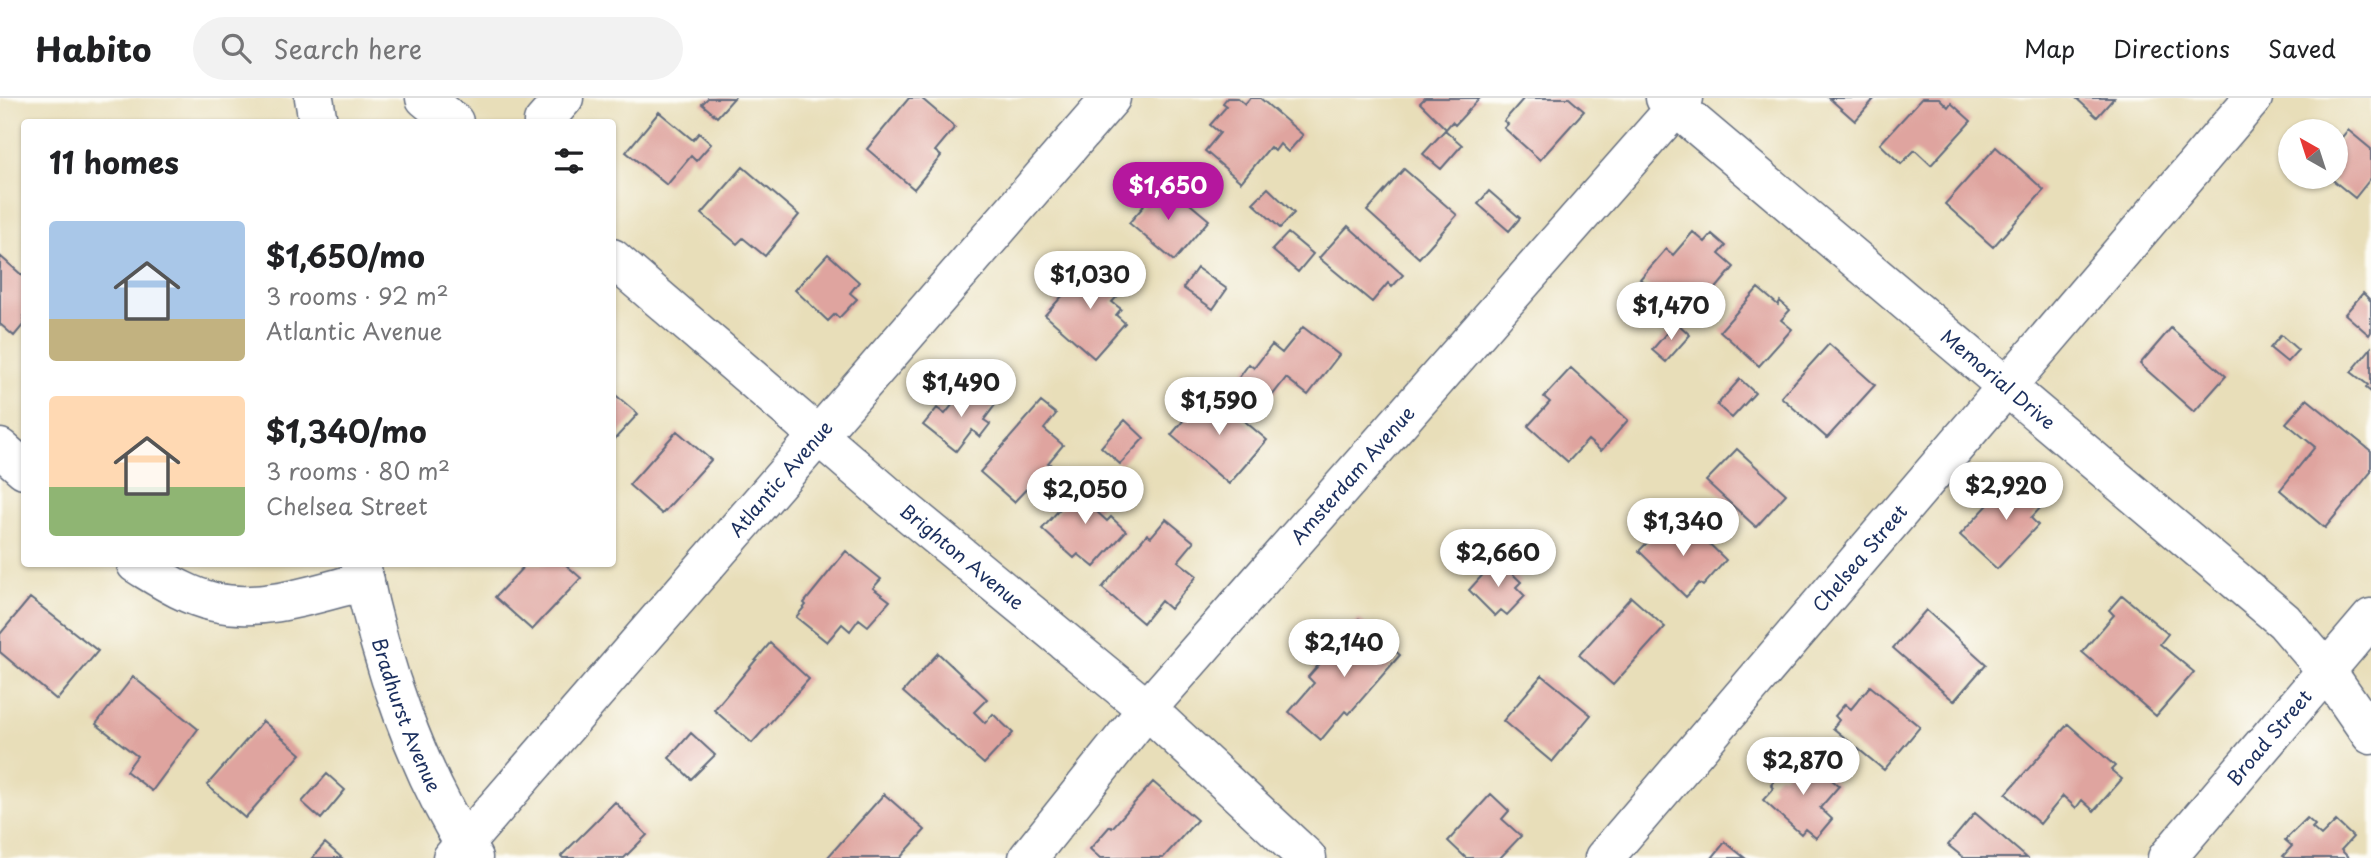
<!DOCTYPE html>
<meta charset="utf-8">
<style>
:root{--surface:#fff;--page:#f2f2f2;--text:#202124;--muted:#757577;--line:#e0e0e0;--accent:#b5179e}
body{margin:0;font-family:"Playpen Sans",sans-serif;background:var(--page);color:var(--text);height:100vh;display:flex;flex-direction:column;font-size:26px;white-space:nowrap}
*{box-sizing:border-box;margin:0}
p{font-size:23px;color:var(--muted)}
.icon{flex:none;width:38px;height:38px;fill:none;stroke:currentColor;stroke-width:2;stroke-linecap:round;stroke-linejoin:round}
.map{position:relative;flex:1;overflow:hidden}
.details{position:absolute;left:21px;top:21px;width:595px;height:448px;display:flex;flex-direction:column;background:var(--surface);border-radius:7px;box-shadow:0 2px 5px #0004}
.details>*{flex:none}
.needle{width:46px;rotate:321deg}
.fabs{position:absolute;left:2278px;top:21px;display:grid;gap:14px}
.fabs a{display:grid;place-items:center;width:70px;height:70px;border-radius:50%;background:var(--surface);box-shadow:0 2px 5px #0004;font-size:35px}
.price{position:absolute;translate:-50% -60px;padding:0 16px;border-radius:24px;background:#fff;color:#222;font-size:23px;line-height:46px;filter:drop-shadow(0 2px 4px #0008)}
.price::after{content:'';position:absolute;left:50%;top:42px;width:21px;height:16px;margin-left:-10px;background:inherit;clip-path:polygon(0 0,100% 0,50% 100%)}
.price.on{background:var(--accent);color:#fff}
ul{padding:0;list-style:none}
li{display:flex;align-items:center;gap:21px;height:175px;padding:0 28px}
li span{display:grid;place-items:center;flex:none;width:196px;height:140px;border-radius:7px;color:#555}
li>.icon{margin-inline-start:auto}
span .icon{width:84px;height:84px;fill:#fffc;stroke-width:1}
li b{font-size:30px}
h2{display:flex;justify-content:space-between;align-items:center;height:84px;padding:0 28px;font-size:30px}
header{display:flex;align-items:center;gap:42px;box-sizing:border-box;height:98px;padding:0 35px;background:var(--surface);border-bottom:2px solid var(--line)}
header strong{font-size:33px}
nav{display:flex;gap:38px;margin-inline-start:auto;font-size:24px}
.search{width:490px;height:63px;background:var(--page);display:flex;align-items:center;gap:18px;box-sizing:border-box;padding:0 24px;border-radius:38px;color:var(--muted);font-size:26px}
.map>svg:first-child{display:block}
.building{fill:#dfa49f}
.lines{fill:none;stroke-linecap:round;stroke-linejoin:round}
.street-casing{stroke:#636c7e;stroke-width:41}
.secondary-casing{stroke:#636c7e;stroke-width:41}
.street{stroke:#fff;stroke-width:38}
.secondary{stroke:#fff;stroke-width:38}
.labels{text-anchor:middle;stroke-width:5;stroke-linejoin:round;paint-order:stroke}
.street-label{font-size:19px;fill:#1b2f5e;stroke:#fdfcf7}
</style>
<header>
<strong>Habito</strong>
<div class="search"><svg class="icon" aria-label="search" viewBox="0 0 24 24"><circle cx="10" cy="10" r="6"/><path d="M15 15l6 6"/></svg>Search here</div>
<nav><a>Map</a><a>Directions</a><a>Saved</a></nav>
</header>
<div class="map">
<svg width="2371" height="760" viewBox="0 0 2371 760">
<rect width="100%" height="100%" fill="#fdfcf7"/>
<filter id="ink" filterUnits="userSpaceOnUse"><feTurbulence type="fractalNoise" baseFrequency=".0143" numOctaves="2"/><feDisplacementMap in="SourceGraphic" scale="14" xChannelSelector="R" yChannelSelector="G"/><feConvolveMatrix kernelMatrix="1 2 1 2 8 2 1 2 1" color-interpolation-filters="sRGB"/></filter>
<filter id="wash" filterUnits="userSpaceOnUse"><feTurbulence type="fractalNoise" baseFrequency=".00686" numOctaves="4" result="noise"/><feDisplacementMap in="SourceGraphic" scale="28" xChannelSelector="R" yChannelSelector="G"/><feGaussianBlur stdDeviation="1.57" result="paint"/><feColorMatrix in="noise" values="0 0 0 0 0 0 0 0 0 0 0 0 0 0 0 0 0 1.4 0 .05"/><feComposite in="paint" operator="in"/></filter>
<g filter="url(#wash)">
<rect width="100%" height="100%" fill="#e8deb9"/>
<g id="blocks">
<path class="building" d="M708 0H734L717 19 702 6Z
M909 0H921L955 29 935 53 941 58 914 91 867 51Z
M1227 0H1238L1245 6 1250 0H1260L1303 37 1288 54 1280 46 1275 53 1270 49 1241 84 1205 53 1220 35 1210 27 1227 8 1223 5Z
M1425 0H1480L1455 27 1452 24 1446 31 1420 5Z
M1524 0H1569L1584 13 1540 62 1504 30 1508 26 1504 23Z
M1829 0H1875L1855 23Z
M1922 0H1939L1948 9 1951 5 1971 23 1931 67 1915 52 1901 66 1880 46Z
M2076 0H2114L2097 19Z
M659 14 693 42 699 35 711 46 696 63 691 58 667 87 626 54Z
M1445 32 1462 47 1441 71 1423 56Z
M2348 32 2371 51V80L2355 100 2329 79H2336V46Z
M1996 49 2044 92 1993 149 1945 106Z
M743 69 799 117 765 158 743 140 737 146 702 116Z
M1404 71 1457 117 1419 160 1367 113Z
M1150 90 1163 102 1172 91 1209 122 1174 163 1129 125 1144 108 1139 103Z
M1268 90 1294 115 1280 130 1253 105Z
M1489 93 1520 120 1509 133 1478 106Z
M1348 128 1403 177 1392 189 1388 185 1372 204 1319 160Z
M1693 134 1705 144 1712 136 1726 148 1719 156 1734 169 1702 207 1683 190 1669 206 1640 181 1666 151 1673 157Z
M1288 135 1313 156 1298 174 1272 152Z
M828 156 859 184 850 195 857 201 839 220 835 216 828 223 795 192Z
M0 158 24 179V226L14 238 0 226Z
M1101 166 1126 189 1112 204 1121 211 1116 217 1125 225 1094 260 1045 217 1083 175 1088 180Z
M1197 170 1227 191 1213 211 1183 190Z
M1758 190 1778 207 1780 203 1790 212 1781 222 1792 231 1759 268 1720 233Z
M2363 195 2371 203V234L2369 237 2345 216Z
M1676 224 1690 237 1666 264 1652 252Z
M1303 229 1339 257 1308 297 1286 280 1268 303 1238 281 1249 266 1254 270 1272 247 1282 255Z
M2171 230 2226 278 2194 314 2140 266Z
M2281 237 2298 252 2287 264 2270 250Z
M1829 246 1875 287 1827 340 1781 299Z
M2371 250V294L2366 290 2368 287 2351 274Z
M1571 270 1628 322 1601 353 1588 342 1568 364 1528 328 1550 304 1544 299Z
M1740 281 1755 295 1732 320 1717 307Z
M968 287 995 307 984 322 990 326 980 339 972 332 956 353 923 327 937 310 945 316Z
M1209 293 1267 342 1229 386 1171 337Z
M612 294 638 316 612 344Z
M2307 301 2371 353V374L2325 430 2280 392 2315 349 2286 325Z
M1041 304 1056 316 1044 331 1063 347 1048 365 1050 366 1014 404 980 374Z
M1125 322 1144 340 1120 366 1101 349Z
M677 333 711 362 662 416 629 387Z
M1737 351 1786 396 1756 429 1706 383Z
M2012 381 2030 398 2041 385 2053 396 2031 420 2038 427 1997 471 1960 437Z
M1091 383 1109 398 1096 413 1107 423 1111 419 1126 433 1094 469 1078 456 1074 460 1042 431 1075 394 1078 398Z
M1166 421 1194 444 1178 463 1197 478 1170 511 1161 503 1143 525 1102 490 1147 436 1151 439Z
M1689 426 1726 462 1703 488 1699 485 1686 499 1639 453 1664 427 1676 440Z
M846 453 881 481 873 490 890 503 868 528 859 521 850 533 842 526 827 544 796 519 806 507 804 505Z
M1497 461 1521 484 1516 489 1525 498 1507 517 1501 512 1495 518 1469 492Z
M526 466H565L581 480 532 532 495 499Z
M2122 497 2168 536 2160 546 2194 574 2156 618 2082 554 2114 517 2109 512Z
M1631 499 1665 529 1613 587 1579 557Z
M30 500 98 553 57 602 0 554V536Z
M1926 512 1986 566 1954 603 1893 550Z
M1359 521 1400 557 1349 616 1345 613 1321 642 1289 614 1314 585 1308 579Z
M770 545 809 581 752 645 714 612Z
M938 555 987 601 974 614 985 625 993 616 1013 635 984 666 903 594Z
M1542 577 1591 617 1552 664 1503 623Z
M133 579 198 631 152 693 126 673 137 658 96 626Z
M1870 588 1920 629 1884 672 1833 630 1839 622 1835 618 1845 606 1851 611Z
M263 623 301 656 245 720 207 687Z
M2068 626 2115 668 2111 672 2122 681 2094 713 2082 702 2076 710 2063 698 2040 726 2006 696Z
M691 635 715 657 691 681 669 660Z
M1802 656 1839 688 1820 710 1832 721 1816 740 1805 731 1801 736 1763 702 1774 690 1771 687 1780 676 1783 678Z
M327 676 345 692 321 721 302 704Z
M1153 684 1197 722 1163 760H1100L1090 751 1110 728 1112 730Z
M884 696 925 732 900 760H827Z
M1491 696 1509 713 1502 721 1521 738 1500 760H1466L1448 743Z
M615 704 647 737 624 760H563L561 758Z
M1975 715 2027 760H1964L1948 747Z
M2307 720 2315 727 2312 730 2321 738 2336 723 2353 739 2341 752 2349 760H2286L2283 758 2292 748 2285 742Z
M1725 744 1745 760H1712Z
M325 745 342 760H312Z"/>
</g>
</g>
<g filter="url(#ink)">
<use href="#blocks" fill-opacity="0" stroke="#636c7e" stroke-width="2"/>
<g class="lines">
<defs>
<g id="street">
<path d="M425 0 454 24"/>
<path id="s1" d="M1665 0 2284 523 2326 572 2371 637"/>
<path d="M543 24 564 0"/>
<path id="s2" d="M612 160 893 402 1147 611 1307 760"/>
<path d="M0 350 24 371"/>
<path d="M136 466C161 481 186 498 214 504 264 515 317 495 365 483"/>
<path id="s3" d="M452 760 1111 0"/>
<path id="s4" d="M1028 760 1147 611 1684 0"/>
<path id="s5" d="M2167 760 2371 520"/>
</g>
<g id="secondary">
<path d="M314 0 318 24"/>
<path id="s6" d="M361 466C380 565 418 675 473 760"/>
<path id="s7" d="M1604 760 2253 0"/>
</g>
</defs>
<use href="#street" class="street-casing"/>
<use href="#secondary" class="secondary-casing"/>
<use href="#street" class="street"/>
<use href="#secondary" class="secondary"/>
</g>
</g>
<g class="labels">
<g class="street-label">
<text dy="7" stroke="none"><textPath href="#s1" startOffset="436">Memorial Drive</textPath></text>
<text dy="7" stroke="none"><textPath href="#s4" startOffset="502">Amsterdam Avenue</textPath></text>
<text dy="7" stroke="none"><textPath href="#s3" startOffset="502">Atlantic Avenue</textPath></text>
<text dy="7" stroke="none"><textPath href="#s2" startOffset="460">Brighton Avenue</textPath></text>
<text dy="7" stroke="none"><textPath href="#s7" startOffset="394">Chelsea Street</textPath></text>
<text dy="7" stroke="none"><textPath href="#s6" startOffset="158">Bradhurst Avenue</textPath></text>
<text dy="7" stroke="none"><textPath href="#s5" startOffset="158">Broad Street</textPath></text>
</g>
</g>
</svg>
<div class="fabs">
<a><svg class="needle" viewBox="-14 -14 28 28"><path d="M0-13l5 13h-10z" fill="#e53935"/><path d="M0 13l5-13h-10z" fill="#757577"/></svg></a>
</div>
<b class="price on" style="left:1168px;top:124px">$1,650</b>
<b class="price" style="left:1090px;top:213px">$1,030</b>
<b class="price" style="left:1671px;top:244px">$1,470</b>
<b class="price" style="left:961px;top:321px">$1,490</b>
<b class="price" style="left:1219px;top:339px">$1,590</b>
<b class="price" style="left:2006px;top:424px">$2,920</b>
<b class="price" style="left:1085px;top:428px">$2,050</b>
<b class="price" style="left:1683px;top:460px">$1,340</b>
<b class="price" style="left:1498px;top:491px">$2,660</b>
<b class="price" style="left:1344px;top:581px">$2,140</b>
<b class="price" style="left:1803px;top:699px">$2,870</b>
<section class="details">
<h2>11 homes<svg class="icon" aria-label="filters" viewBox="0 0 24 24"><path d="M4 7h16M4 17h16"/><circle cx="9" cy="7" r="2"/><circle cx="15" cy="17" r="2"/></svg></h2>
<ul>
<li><span style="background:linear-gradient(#a9c7e8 70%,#c2b280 0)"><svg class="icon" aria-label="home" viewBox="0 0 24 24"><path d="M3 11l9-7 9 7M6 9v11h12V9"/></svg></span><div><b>$1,650/mo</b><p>3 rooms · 92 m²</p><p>Atlantic Avenue</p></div></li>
<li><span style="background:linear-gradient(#ffd9b3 65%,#8fb573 0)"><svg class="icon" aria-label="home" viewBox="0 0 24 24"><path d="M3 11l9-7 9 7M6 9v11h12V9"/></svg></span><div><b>$1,340/mo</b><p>3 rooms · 80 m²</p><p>Chelsea Street</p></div></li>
</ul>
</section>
</div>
